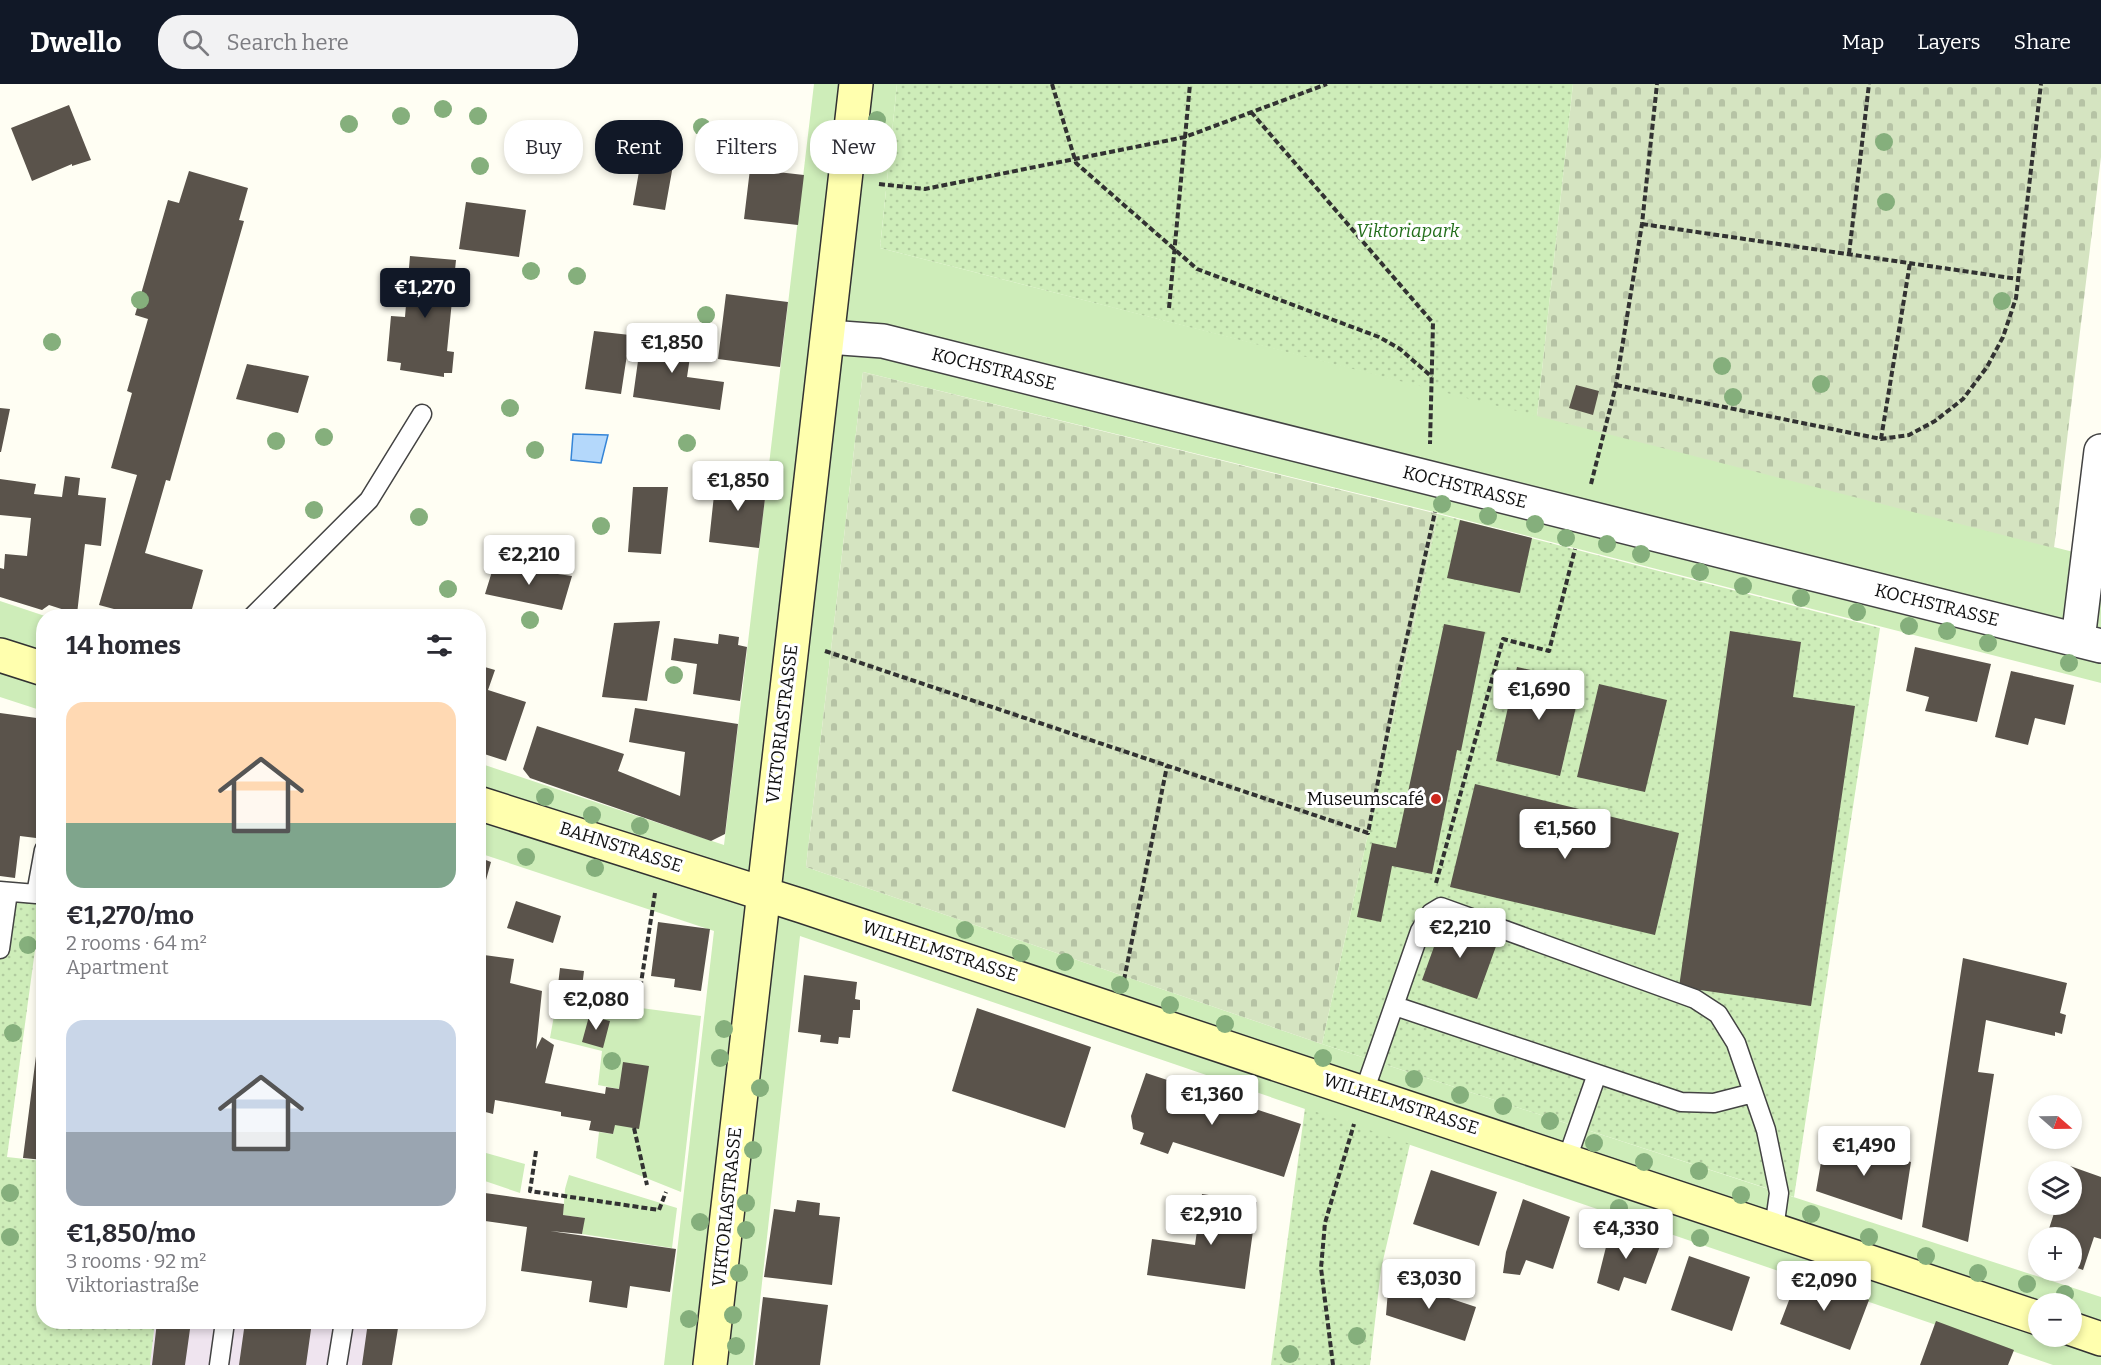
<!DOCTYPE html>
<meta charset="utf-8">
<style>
:root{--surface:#fff;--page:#f2f2f3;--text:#2b2b33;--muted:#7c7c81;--accent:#111827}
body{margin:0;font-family:Bitter,serif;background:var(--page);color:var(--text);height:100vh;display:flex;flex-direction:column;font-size:22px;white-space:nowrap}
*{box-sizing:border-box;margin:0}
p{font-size:20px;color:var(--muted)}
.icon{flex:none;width:33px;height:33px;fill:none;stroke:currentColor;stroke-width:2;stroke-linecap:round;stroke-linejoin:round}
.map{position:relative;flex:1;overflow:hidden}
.sheet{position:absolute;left:36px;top:525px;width:450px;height:720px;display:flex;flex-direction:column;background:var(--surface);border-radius:24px;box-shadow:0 3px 9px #0003}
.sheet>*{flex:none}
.top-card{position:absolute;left:504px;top:36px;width:570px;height:54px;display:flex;gap:12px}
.needle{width:39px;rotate:110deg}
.tools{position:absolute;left:2028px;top:1011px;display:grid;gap:12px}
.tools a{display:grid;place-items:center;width:54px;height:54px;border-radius:50%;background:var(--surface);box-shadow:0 3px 9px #0003;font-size:30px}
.price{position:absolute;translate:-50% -51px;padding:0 14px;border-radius:6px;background:#fff;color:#222;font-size:20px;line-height:39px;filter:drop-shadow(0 2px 3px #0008)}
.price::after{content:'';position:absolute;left:50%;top:36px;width:18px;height:14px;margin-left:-9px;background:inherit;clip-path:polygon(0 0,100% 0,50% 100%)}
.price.selected{background:var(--accent);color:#fff}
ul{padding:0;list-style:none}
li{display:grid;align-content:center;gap:12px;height:318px;padding:0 30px}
li span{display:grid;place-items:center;height:186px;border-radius:18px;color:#555}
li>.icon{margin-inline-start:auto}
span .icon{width:108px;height:108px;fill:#fffc;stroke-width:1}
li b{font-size:26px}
h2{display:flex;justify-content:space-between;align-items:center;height:72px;padding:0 30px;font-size:26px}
.tag{padding:0 21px;border-radius:24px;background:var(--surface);box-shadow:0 3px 9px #0003;font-size:21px;line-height:54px}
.tag.selected{background:var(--accent);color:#fff}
header{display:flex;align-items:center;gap:36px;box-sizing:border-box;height:84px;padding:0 30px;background:var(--accent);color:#fff}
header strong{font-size:28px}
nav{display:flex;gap:33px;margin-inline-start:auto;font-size:21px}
.search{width:420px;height:54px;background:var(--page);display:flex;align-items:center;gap:15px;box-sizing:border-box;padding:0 21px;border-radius:24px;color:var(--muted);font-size:22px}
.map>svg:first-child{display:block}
.industrial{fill:#efe4ef}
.grass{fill:#ceedb9;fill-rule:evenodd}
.cemetery{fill:url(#cemetery-stones)}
.park{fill:url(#park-dots)}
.water{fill:#b4d8fb;stroke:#3585d7;stroke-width:1.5}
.building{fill:#5a534b}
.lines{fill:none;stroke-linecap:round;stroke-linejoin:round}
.lane-casing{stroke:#434343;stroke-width:21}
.street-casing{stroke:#434343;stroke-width:36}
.secondary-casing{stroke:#323232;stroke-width:36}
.path{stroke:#323232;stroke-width:4;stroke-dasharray:6 3;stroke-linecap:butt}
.lane{stroke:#fff;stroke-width:18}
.street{stroke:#fff;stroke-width:33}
.secondary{stroke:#ffffae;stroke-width:33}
.tree{fill:#85af7c}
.poi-dot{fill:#cc271c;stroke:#fff;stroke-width:2}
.labels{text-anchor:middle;stroke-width:6;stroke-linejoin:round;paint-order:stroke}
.park-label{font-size:18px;font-style:italic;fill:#226e1a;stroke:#fff}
.street-label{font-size:18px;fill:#101010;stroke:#fff}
.poi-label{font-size:18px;fill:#101010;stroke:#fff;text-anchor:end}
</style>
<header>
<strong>Dwello</strong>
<div class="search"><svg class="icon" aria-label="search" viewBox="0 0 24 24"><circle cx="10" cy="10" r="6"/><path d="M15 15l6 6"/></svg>Search here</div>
<nav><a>Map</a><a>Layers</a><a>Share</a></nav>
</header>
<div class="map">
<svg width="2101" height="1281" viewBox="0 0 2101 1281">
<defs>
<pattern id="cemetery-stones" width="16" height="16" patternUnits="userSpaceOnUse" patternTransform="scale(1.5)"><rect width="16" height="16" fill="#d5e4c1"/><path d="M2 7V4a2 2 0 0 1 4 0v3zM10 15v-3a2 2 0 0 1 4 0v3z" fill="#b6c3a5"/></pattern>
<pattern id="park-dots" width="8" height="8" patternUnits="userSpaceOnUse" patternTransform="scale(1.5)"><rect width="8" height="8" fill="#ceedb9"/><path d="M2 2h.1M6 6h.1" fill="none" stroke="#b0ca9e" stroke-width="1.8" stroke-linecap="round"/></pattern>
</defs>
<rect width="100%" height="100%" fill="#fffef3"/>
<path class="industrial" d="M155 1238H399L392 1281H150Z"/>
<path class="grass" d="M814 0H897L880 164 2101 475V599L1434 428 863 288 806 783 1322 960 2101 1213V1281H2053L800 852 753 1281H664L714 847 479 769V679L724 761ZM2038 1220H2072V1252H2038Z
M0 517 45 532 43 627 0 613Z
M581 916 701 932 681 1108 596 1074 599 1048 613 1050 623 978 619 1005 598 1001 602 967 550 954 555 926 579 929Z
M479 1067 525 1080 520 1109 479 1095Z
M569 1091 677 1124 672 1164 582 1150 584 1134 563 1131 565 1105Z"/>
<path class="cemetery" d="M1573 0H2101V73L2054 464 1537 332Z
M863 288 1438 430 1322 960 806 783Z"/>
<path class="park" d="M897 0H1573L1537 332 880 164Z
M1438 430 1880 544 1794 1113 1322 960Z
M0 801 43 807 7 1073 43 1077 44 1238H155L150 1281H0Z
M1305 1024 1410 1060 1381 1185 1370 1281H1271Z"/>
<path class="water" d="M573 350 608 351 601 379 571 376Z"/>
<path class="building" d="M69 21 91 76 72 82V80L32 97 11 44Z
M645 54 677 59 665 126 633 121Z
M750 85 804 91 798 141 744 135Z
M189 87 248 104 239 136 244 137 170 397 166 396 145 469 203 486 190 532H140L99 521 137 391 111 384 132 309 127 307 148 235 135 231 168 116 179 119Z
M466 118 526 126 519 173 459 165Z
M410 172 456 176 447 267 454 268 452 289H444V293L400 286 401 279 387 277 391 232 405 233Z
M726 210 788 218 780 283 718 275Z
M594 247 630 251 621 310 585 305Z
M642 248 693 253 687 293 724 298 720 326 633 313Z
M247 280 309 292 298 329 236 315Z
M1576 301 1599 307 1593 331 1569 324Z
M0 324 10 325 1 368H0Z
M65 392 80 394 78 411 106 414 101 462 85 460 77 530 49 521 42 526 0 513V484L4 485 5 470 27 472 31 434 0 431V395L36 400 34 410 62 413Z
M716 392 767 398 759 464 709 458Z
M633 403H668L661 470 628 468Z
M1460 436 1532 454 1520 509 1447 494Z
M494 481 572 492 562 526 485 510Z
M660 537 647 617 602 613 614 539Z
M1444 540 1485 548 1461 667 1457 666 1432 790 1392 782 1381 838 1357 833 1372 759 1396 764Z
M1730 547 1801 558 1793 613 1855 622 1811 922 1679 903Z
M719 550 739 553 738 561 747 563 740 617 693 610 697 580 671 576 674 554 718 560Z
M1915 563 1991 580 1977 638 1925 627 1929 613 1906 607Z
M478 581 495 586 488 606 526 618 506 677 478 668Z
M1517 583 1582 597 1560 692 1496 677Z
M2011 587 2074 601 2065 641 2035 634 2028 661 1995 653Z
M1599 600 1667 616 1645 708 1577 693Z
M635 624 738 640 725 750 711 757 530 694 523 685 537 642 624 670 618 687 680 712 685 668 629 658Z
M0 629 44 635V669L39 693H43L36 754 20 752 15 794 0 792Z
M1475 700 1679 749 1655 851 1450 803Z
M478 773 491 778 481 814 478 813Z
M516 817 561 832 553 859 507 844Z
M1444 835 1499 854 1477 915 1422 896Z
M658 838 710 845 701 907 674 903 675 895 651 892Z
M484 871 514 875 510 899 542 907 536 965 542 953 554 961 545 999 605 1010 606 1003 619 1005 623 978 649 982 639 1045 615 1041 613 1050 589 1046 591 1037 561 1032V1028L495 1016 493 1030 478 1026V942L482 918 478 914Z
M1963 874 2067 899 2060 929 2066 931 2062 950 2055 948V952L1986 936 1978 988 1994 990 1968 1158 1922 1143Z
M560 884 584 887 579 929 555 926Z
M804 891 857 898 855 915 860 916V926H853L850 954 839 953 838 960 820 958 821 951 798 948Z
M977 924 1091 963 1065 1044 952 1007Z
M42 925H44V1076L23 1074Z
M591 925 595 926 594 933 610 937 603 964 582 958Z
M1146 989 1301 1040 1284 1093 1173 1058 1168 1070 1140 1060 1144 1049 1133 1045 1131 1032Z
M1826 1050 1911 1078 1902 1136 1816 1107Z
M2070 1082 2101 1093V1155L2094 1153 2083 1186 2072 1182V1154H2046L2057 1120H2072Z
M1431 1086 1497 1108 1479 1162 1413 1140Z
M478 1108 564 1120 563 1131 585 1134 582 1150 550 1147 676 1165 670 1208 630 1202 627 1224 589 1218 592 1197 521 1187 527 1143 478 1136Z
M1202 1110 1257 1118 1245 1205 1147 1191 1152 1155 1195 1161Z
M1523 1115 1570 1133 1553 1185 1526 1176 1520 1191 1503 1189 1506 1168Z
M797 1116 820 1119 819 1131 840 1133 832 1201 764 1193 774 1125 795 1128Z
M1608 1144 1660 1162 1646 1200 1624 1193 1619 1207 1597 1199 1606 1163 1602 1162Z
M1689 1172 1750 1193 1732 1247 1671 1226Z
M1799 1190 1869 1216 1850 1266 1780 1240Z
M1389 1194 1476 1223 1465 1257 1386 1231Z
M763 1213 828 1221 820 1281H755Z
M1936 1237 2014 1266 2008 1281H1920Z
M157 1238H191L185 1281H152Z
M245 1238H312L306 1281H239Z
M368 1238H399L392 1281H362Z"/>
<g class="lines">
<defs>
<path id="lane" d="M253 532 369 416 422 330
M0 807 36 810 44 766
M0 865 8 808
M1395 922 1681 1018 1714 1019 1753 1009
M1364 1008 1420 847 1431 829 1441 823 1695 915 1718 930 1736 959 1766 1046 1779 1109 1774 1145
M1567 1075 1597 990
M219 1281 225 1238
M337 1281 344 1238"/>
<path id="street" d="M828 253 883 257 2101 562
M2078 556 2101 367"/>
<path id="secondary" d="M0 571 44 585
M478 719 802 822 2038 1234
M2072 1245 2101 1255
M710 1281 856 0"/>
</defs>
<use href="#lane" class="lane-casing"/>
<use href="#street" class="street-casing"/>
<use href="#secondary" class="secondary-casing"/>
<path class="path" d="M1052 0 1076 79 1197 185 1379 253 1400 265 1432 293
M1251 28 1433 239 1430 360
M879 100 925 105 1185 53 1327 0
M1642 140 2018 195
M1849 170 1869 0
M1169 224 1190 0
M1616 301 1881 355 1909 351 1935 337 1963 315 1987 283 2003 253 2016 214 2041 0
M1881 355 1910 179
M1591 400 1616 301 1642 140 1657 0
M825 567 1368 749 1400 584 1435 428
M1436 799 1503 555 1549 567 1575 465
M1124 896 1167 682
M639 912 655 809
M634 1044 647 1101
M536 1067 530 1107 659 1126 666 1108
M1333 1281 1321 1184 1325 1139 1354 1040"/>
<use href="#lane" class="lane"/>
<use href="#street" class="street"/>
<use href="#secondary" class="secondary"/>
</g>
<g class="tree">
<circle cx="443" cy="25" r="9"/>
<circle cx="401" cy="32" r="9"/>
<circle cx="478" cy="32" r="9"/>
<circle cx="877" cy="36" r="9"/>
<circle cx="349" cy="40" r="9"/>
<circle cx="702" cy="43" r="9"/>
<circle cx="1884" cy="58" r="9"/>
<circle cx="566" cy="76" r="9"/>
<circle cx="480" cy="82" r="9"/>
<circle cx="1886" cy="118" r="9"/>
<circle cx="531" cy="187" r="9"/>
<circle cx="577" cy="192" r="9"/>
<circle cx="140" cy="216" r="9"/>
<circle cx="2002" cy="217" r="9"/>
<circle cx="706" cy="231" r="9"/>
<circle cx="52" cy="258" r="9"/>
<circle cx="1722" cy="282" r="9"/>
<circle cx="1821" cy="300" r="9"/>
<circle cx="1733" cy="313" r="9"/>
<circle cx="510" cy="324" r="9"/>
<circle cx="324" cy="353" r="9"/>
<circle cx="276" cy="357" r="9"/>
<circle cx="687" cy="359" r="9"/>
<circle cx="535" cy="366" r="9"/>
<circle cx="1442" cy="420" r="9"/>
<circle cx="314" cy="426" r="9"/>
<circle cx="1488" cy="432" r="9"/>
<circle cx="419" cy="433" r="9"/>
<circle cx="1535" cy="440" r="9"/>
<circle cx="601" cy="442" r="9"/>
<circle cx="1566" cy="454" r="9"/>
<circle cx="1607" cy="460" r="9"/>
<circle cx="1641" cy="470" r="9"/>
<circle cx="1700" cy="488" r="9"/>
<circle cx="1743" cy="502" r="9"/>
<circle cx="448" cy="505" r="9"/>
<circle cx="1801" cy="514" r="9"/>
<circle cx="1857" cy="528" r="9"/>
<circle cx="530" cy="536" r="9"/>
<circle cx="1909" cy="542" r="9"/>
<circle cx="1947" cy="547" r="9"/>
<circle cx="1988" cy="559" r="9"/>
<circle cx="2069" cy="579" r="9"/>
<circle cx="674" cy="591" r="9"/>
<circle cx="545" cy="713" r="9"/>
<circle cx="592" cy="731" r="9"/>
<circle cx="640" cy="742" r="9"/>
<circle cx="526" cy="773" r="9"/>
<circle cx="595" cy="784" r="9"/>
<circle cx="965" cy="846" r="9"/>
<circle cx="28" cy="861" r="9"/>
<circle cx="1021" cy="869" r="9"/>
<circle cx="1065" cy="878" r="9"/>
<circle cx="1120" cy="901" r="9"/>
<circle cx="1170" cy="921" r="9"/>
<circle cx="1225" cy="940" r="9"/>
<circle cx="724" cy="945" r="9"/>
<circle cx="13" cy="949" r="9"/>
<circle cx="720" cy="974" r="9"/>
<circle cx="1323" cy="974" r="9"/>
<circle cx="612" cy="977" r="9"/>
<circle cx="1414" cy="995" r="9"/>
<circle cx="760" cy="1004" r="9"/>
<circle cx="1460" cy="1011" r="9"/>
<circle cx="1503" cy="1022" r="9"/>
<circle cx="1550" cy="1037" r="9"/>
<circle cx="1594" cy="1059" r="9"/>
<circle cx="753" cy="1066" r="9"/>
<circle cx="1644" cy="1078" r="9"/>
<circle cx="1699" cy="1087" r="9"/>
<circle cx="10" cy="1109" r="9"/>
<circle cx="1741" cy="1111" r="9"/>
<circle cx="746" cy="1119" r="9"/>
<circle cx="1619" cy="1124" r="9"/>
<circle cx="1811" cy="1130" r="9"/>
<circle cx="700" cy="1138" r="9"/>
<circle cx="1661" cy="1138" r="9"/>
<circle cx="746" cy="1146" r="9"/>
<circle cx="10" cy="1153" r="9"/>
<circle cx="1869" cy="1153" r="9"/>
<circle cx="1700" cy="1154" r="9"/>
<circle cx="1926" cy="1172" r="9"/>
<circle cx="739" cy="1189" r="9"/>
<circle cx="1978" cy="1189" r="9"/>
<circle cx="2027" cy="1200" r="9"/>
<circle cx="2065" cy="1210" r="9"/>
<circle cx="733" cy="1231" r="9"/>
<circle cx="689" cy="1235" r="9"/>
<circle cx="1357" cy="1252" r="9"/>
<circle cx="736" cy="1262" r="9"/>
<circle cx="1290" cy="1270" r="9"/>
</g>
<circle class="poi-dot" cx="1436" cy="715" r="6"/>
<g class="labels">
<g class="park-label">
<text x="1408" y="153">Viktoriapark</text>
</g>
<g class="street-label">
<text transform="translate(994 285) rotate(14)" y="6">KOCHSTRASSE</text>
<text transform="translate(1465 403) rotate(14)" y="6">KOCHSTRASSE</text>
<text transform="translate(1937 521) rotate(14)" y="6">KOCHSTRASSE</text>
<text transform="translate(782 640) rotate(-83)" y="6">VIKTORIASTRASSE</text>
<text transform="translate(621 763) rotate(18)" y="6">BAHNSTRASSE</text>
<text transform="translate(940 867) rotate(18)" y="6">WILHELMSTRASSE</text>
<text transform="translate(1401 1020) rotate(18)" y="6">WILHELMSTRASSE</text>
<text transform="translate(727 1123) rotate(-84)" y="6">VIKTORIASTRASSE</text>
</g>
<g class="poi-label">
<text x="1424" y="721">Museumscafé</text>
</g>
</g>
</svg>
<div class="tools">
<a><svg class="needle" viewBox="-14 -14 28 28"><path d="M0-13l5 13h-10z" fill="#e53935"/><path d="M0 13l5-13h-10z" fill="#7c7c81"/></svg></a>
<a><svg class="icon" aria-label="layers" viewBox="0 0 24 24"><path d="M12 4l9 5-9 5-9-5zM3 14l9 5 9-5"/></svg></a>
<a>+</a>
<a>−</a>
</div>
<b class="price selected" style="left:425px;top:235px">€1,270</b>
<b class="price" style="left:672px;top:290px">€1,850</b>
<b class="price" style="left:738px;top:428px">€1,850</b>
<b class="price" style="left:529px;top:502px">€2,210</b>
<b class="price" style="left:1539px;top:637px">€1,690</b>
<b class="price" style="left:1565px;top:776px">€1,560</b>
<b class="price" style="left:1460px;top:875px">€2,210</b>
<b class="price" style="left:596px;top:947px">€2,080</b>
<b class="price" style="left:1212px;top:1042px">€1,360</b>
<b class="price" style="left:1864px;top:1093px">€1,490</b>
<b class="price" style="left:1211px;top:1162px">€2,910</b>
<b class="price" style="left:1626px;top:1176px">€4,330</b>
<b class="price" style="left:1429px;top:1226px">€3,030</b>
<b class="price" style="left:1824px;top:1228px">€2,090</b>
<div class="top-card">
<a class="tag">Buy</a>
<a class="tag selected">Rent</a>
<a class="tag">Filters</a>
<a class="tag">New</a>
</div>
<section class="sheet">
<h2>14 homes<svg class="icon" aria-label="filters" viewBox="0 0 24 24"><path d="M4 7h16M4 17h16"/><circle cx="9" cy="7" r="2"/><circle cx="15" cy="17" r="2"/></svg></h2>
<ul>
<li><span style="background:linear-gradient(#ffd9b3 65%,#7fa58c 0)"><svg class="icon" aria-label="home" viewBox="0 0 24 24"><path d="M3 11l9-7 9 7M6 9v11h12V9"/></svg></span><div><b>€1,270/mo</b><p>2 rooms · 64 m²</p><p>Apartment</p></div></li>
<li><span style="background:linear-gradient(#c9d6e8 60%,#9aa5b1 0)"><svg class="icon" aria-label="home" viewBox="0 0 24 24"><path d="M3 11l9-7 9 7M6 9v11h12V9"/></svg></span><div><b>€1,850/mo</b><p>3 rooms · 92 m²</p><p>Viktoriastraße</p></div></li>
</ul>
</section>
</div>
